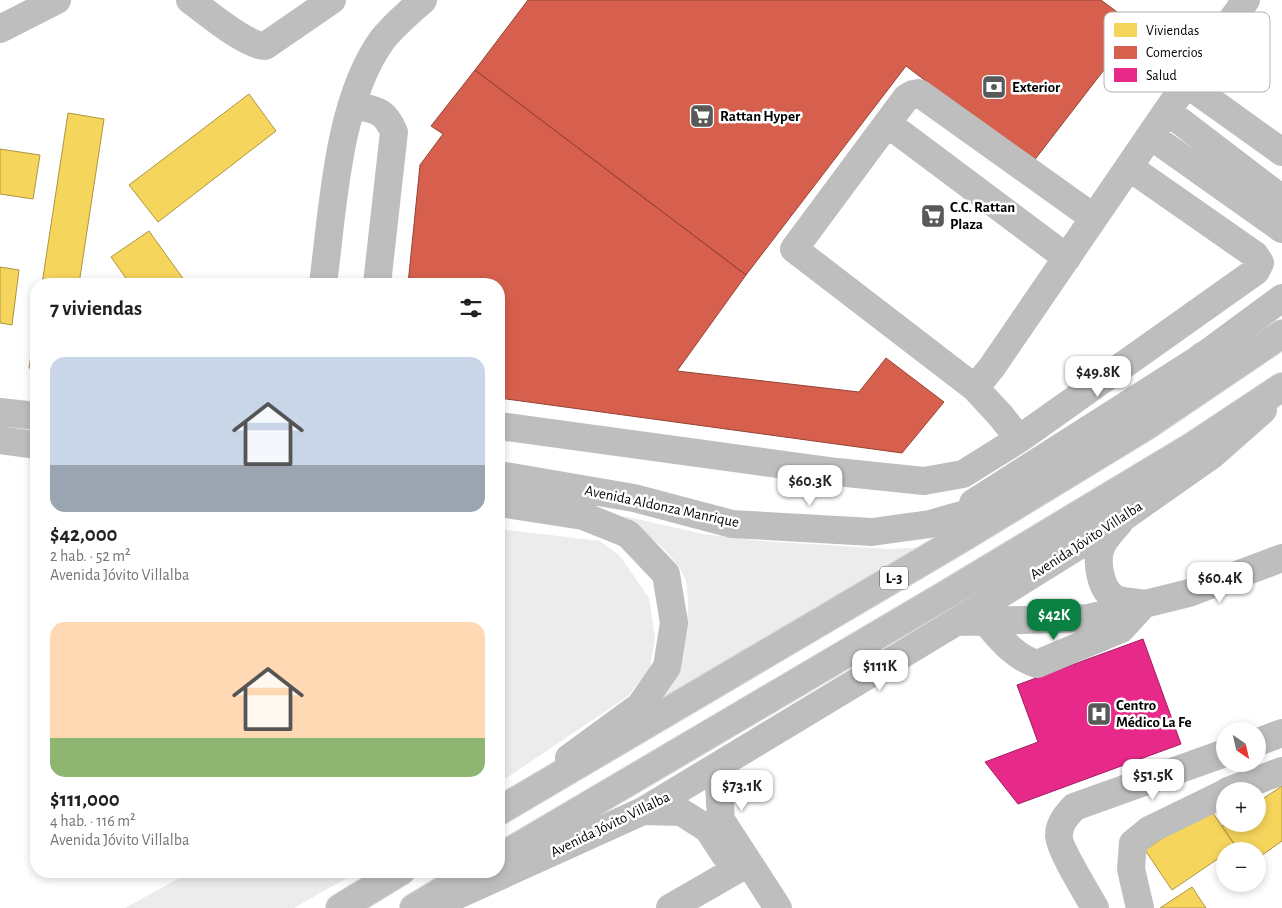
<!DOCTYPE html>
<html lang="es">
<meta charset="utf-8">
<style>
:root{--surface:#fff;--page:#f2f2f2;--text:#202124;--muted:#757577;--accent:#0b8043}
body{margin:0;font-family:"Alegreya Sans",sans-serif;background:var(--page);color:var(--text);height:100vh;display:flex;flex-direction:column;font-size:19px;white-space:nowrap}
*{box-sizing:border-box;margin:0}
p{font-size:16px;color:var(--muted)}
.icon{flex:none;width:28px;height:28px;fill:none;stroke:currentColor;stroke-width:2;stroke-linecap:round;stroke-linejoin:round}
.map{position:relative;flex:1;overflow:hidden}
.panel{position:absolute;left:30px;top:278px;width:475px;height:600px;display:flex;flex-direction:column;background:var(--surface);border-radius:20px;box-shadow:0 2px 8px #0003}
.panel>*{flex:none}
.needle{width:32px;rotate:146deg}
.fabs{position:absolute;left:1216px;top:722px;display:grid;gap:10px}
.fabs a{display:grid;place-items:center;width:50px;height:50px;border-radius:50%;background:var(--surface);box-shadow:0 2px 8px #0003;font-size:25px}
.price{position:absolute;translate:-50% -42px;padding:0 11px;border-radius:10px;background:#fff;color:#222;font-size:16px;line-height:32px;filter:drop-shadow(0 1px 2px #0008)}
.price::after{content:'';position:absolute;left:50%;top:30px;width:15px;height:11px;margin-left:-8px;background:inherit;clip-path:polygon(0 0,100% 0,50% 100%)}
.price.active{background:var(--accent);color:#fff}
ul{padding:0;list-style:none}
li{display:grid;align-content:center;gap:10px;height:265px;padding:0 20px}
li span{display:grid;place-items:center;height:155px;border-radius:15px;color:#555}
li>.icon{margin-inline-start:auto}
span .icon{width:90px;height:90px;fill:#fffc;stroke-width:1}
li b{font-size:21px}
h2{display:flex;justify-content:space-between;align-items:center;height:60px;padding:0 20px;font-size:21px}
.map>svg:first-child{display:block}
.green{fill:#ececec}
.homes{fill:#f6d55c;stroke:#ac9540}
.shops{fill:#d6604d;stroke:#964336}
.health{fill:#e7298a;stroke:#a21d61}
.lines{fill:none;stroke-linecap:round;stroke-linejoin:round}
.major-casing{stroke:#dbdbdb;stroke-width:30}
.minor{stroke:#bebebe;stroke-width:28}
.major{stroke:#bebebe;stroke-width:28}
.labels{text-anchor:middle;stroke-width:5;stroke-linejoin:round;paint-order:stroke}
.shield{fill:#fff;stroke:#4c4c4c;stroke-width:1}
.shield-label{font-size:14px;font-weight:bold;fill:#000}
.poi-label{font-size:15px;font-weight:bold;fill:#000;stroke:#fff;text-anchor:start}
.street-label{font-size:15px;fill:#000;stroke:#fff}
.key{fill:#fff;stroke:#b2b2b2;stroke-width:1}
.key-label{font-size:14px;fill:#000}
</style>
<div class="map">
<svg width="1282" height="908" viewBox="0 0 1282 908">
<rect width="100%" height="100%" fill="#fff"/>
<path class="green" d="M624 516 703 534 761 541 890 549 923 547 656 706C664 693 674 680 679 666 685 646 692 598 685 579 677 555 643 532 624 516Z
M499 529 600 541 620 556 649 598 655 637 650 668 628 696 499 783Z
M192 871H359L294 908H125Z"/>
<path class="homes" d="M249 94 276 131 158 222 129 185Z
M68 113 104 119 79 284H42Z
M0 149 40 155 33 199 0 194Z
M149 231 187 284H130L111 257Z
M0 267 19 270 12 325 0 323Z
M36 321V369L29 368Z
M1282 786V841L1258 858V851H1239L1222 826 1225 824H1258V802Z
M1209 807 1236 847 1230 851H1225V854L1172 890 1145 850Z
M1192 887 1206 908H1160Z"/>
<path class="shops" d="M528 0H1101L1137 27 1033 162 906 66 746 275 475 70Z
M475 70 746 275 677 371 859 392 886 358 944 402 902 453 499 398V284H408L420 165 443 134 431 126Z"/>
<path class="health" d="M1143 639 1181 744 1018 804 985 762 1038 742 1017 685Z"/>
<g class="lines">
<defs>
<path id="major" d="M1164 405 1202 357
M499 811 962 538 1146 426 1282 334
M499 858 942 597 1193 446 1282 387
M340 908 401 871
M414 908 476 871"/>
</defs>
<use href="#major" class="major-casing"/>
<path class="minor" d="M190 0C206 12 247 46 265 46L332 0
M0 29 57 0
M1187 84 1282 152
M353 105C375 110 384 109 394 132L377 284
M1167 111 1282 199
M888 124 1067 258
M1151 136 1282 229
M323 284C333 209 337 103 382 40 393 26 409 12 423 0
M975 388 992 367 1167 111 1246 0
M0 412 36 416
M499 426 837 472 924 481 963 474 1019 439 1256 271 1260 263 1255 255 1129 167
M1019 439 1001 416 975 388 794 249 906 98 913 94 919 93 1094 218
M0 440 36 445
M499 475 634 498 732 524 872 532 930 524 1018 499
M499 503 583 516 628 534 666 574 674 623 667 667 640 706 569 758
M973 503 1202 357 1282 298
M1119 523C1113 530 1106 537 1102 545 1095 560 1100 591 1116 599 1124 602 1135 602 1144 604
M985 621C1000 638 1014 657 1037 664L1121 629 1144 604
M956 622 1088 618 1189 593 1282 558
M1258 742 1282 733
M727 760 719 786 721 820 778 908
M1228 791 1282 771
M643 811 681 812 708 829 725 855
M440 903 643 811 956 622 1121 519 1212 455 1263 410
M670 908 748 863
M1095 908C1088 895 1057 846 1059 834 1060 822 1067 815 1074 807L1225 753
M1140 908 1131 869 1133 843 1149 830 1225 793"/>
<use href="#major" class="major"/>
</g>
<defs>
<symbol id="bank-square" viewBox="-11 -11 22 22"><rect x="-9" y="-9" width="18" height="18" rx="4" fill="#595959" stroke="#fff"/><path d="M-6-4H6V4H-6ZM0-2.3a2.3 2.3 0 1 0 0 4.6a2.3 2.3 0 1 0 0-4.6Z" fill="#fff"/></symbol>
<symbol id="supermarket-square" viewBox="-11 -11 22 22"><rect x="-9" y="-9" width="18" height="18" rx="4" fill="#595959" stroke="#fff"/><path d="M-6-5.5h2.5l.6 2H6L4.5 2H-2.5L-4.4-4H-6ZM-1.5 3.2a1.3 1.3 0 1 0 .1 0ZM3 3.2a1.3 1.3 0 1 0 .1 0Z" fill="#fff"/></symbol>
<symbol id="hospital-square" viewBox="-11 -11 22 22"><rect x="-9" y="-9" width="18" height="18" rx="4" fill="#595959" stroke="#fff"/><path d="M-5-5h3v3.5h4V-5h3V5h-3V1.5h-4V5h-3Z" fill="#fff"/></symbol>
</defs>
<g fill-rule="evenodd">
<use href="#bank-square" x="980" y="73" width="28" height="28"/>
<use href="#supermarket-square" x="688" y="102" width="28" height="28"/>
<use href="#supermarket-square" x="919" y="202" width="28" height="28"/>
<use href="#hospital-square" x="1085" y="700" width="28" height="28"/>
</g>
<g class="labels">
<rect class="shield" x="880" y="566.5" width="28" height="23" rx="4"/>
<g class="shield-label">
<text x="894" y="583">L-3</text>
</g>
<g class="poi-label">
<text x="1012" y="92">Exterior</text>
<text x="720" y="121">Rattan Hyper</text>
<text x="950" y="212">C.C. Rattan<tspan x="950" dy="17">Plaza</tspan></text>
<text x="1116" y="710">Centro<tspan x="1116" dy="17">Médico La Fe</tspan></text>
</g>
<g class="street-label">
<text transform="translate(662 506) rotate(12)" y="5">Avenida Aldonza Manrique</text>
<text transform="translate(1086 540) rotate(-33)" y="5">Avenida Jóvito Villalba</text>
<text transform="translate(610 824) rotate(-26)" y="5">Avenida Jóvito Villalba</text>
</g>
</g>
<rect x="1104" y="12" width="166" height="80" rx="8" class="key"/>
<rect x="1114" y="23" width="23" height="14" fill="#f6d55c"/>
<rect x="1114" y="46" width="23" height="13" fill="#d6604d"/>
<rect x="1114" y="68" width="23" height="14" fill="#e7298a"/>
<g class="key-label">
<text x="1146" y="35">Viviendas</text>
<text x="1146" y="57">Comercios</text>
<text x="1146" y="80">Salud</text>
</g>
</svg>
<div class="fabs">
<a><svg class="needle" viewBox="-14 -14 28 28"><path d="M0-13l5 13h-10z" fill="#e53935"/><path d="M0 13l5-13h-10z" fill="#757577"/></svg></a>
<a>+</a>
<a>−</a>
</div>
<b class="price" style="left:1098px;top:398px">$49.8K</b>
<b class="price" style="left:810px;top:507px">$60.3K</b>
<b class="price" style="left:1220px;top:604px">$60.4K</b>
<b class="price active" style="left:1054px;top:641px">$42K</b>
<b class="price" style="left:880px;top:692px">$111K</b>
<b class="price" style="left:1153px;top:801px">$51.5K</b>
<b class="price" style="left:742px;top:812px">$73.1K</b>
<section class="panel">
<h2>7 viviendas<svg class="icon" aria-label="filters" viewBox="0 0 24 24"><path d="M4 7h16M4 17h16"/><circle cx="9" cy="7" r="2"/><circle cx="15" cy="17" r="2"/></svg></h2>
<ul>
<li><span style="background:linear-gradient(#c9d6e8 70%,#9aa5b1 0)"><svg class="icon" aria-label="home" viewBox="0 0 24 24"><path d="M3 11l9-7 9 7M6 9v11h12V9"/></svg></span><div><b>$42,000</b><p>2 hab. · 52 m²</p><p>Avenida Jóvito Villalba</p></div></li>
<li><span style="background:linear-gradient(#ffd9b3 75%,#8fb573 0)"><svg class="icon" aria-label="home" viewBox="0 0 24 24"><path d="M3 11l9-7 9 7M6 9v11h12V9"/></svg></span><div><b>$111,000</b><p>4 hab. · 116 m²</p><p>Avenida Jóvito Villalba</p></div></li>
</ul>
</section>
</div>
